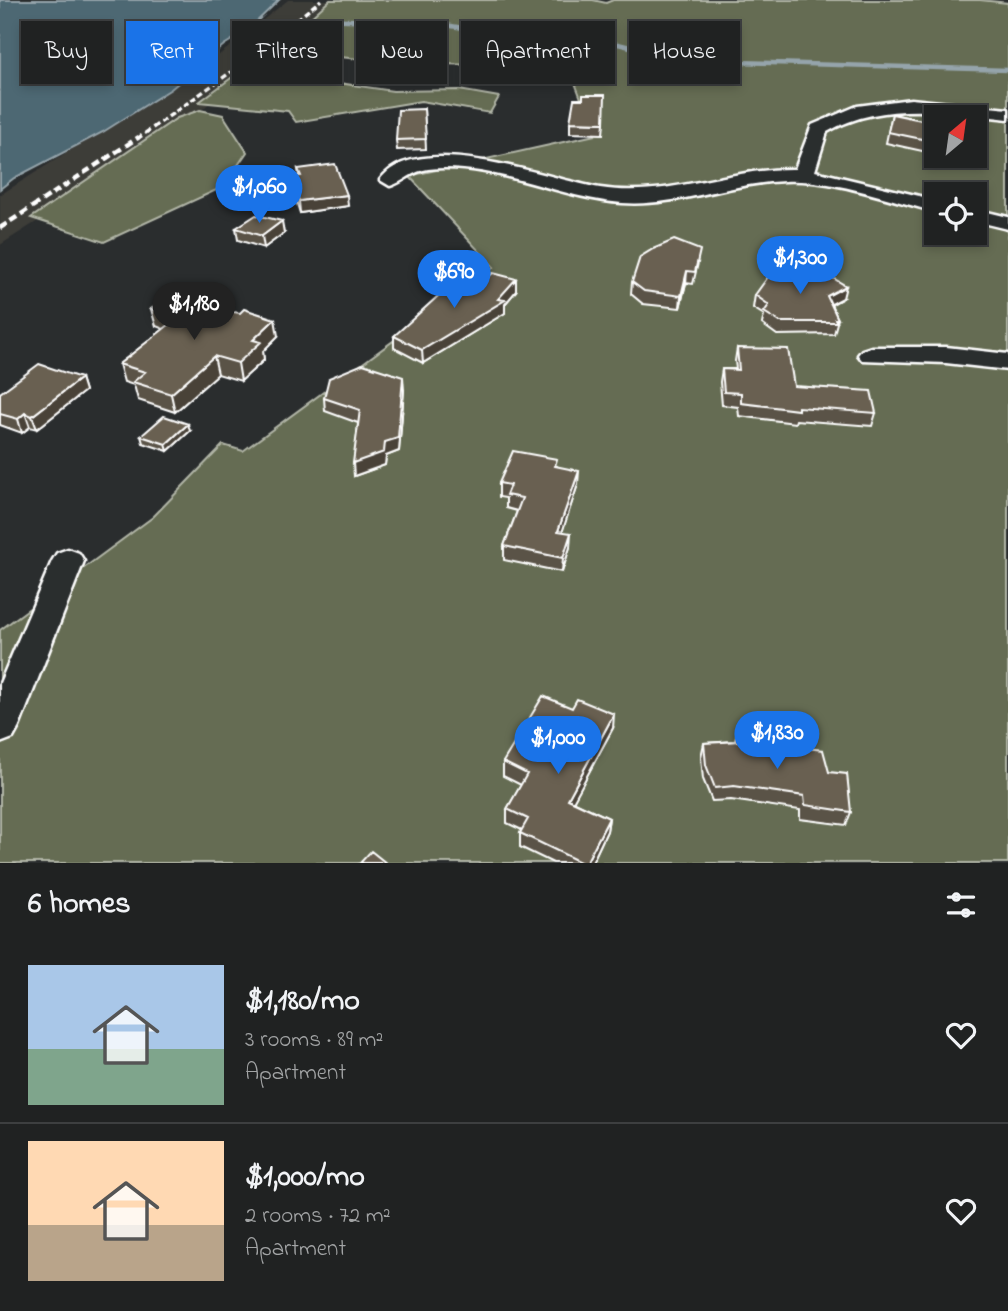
<!DOCTYPE html>
<meta charset="utf-8">
<style>
:root{--surface:#202222;--page:#2d2f2f;--text:#f1f3f6;--muted:#a2a4a5;--line:#3d3f40;--accent:#1a73e8}
body{margin:0;font-family:"Indie Flower",sans-serif;background:var(--page);color:var(--text);height:100vh;display:flex;flex-direction:column;font-size:26px;white-space:nowrap}
*{box-sizing:border-box;margin:0}
p{font-size:23px;color:var(--muted)}
.icon{flex:none;width:38px;height:38px;fill:none;stroke:currentColor;stroke-width:2;stroke-linecap:round;stroke-linejoin:round}
.map{position:relative;height:863px;overflow:hidden}
.details{display:flex;flex-direction:column;background:var(--surface);flex:1}
.details>*{flex:none}
.banner{position:absolute;left:21px;top:21px;width:966px;height:63px;display:flex;gap:14px}
.needle{width:46px;rotate:29deg}
.buttons{position:absolute;left:924px;top:105px;display:grid;gap:14px}
.buttons a{display:grid;place-items:center;width:63px;height:63px;border-radius:0px;background:var(--surface);box-shadow:0 4px 10px #0003,0 0 0 2px var(--line);font-size:35px}
.price{position:absolute;translate:-50% -60px;padding:0 16px;border-radius:24px;background:var(--accent);color:#fff;font-size:23px;line-height:46px;filter:drop-shadow(0 2px 4px #0008)}
.price::after{content:'';position:absolute;left:50%;top:42px;width:21px;height:16px;margin-left:-10px;background:inherit;clip-path:polygon(0 0,100% 0,50% 100%)}
.price.on{background:#222;color:#fff}
ul{padding:0;list-style:none}
li{display:flex;align-items:center;gap:21px;height:175px;padding:0 28px}
li+li{border-top:2px solid var(--line)}
li span{display:grid;place-items:center;flex:none;width:196px;height:140px;border-radius:0px;color:#555}
li>.icon{margin-inline-start:auto}
span .icon{width:84px;height:84px;fill:#fffc;stroke-width:1}
li b{font-size:30px}
h2{display:flex;justify-content:space-between;align-items:center;height:84px;padding:0 28px;font-size:30px}
.pill{padding:0 24px;border-radius:0px;background:var(--surface);box-shadow:0 4px 10px #0003,0 0 0 2px var(--line);font-size:24px;line-height:63px}
.pill.on{background:var(--accent);color:#fff}
.map>svg:first-child{display:block}
.built{fill:#3d3c38}
.green{fill:#656c52;stroke:#b2b6a8;stroke-width:2;fill-rule:evenodd}
.water{fill:#4e6873;stroke:#95a4ab;stroke-width:2}
.lines{fill:none;stroke-linecap:round;stroke-linejoin:round}
.stream{stroke:#95a4ab;stroke-width:4.5}
.street-casing{stroke:#fff;stroke-width:5}
.street{fill:#2a2d2e;fill-rule:evenodd}
.rail-far1{stroke:#fff;stroke-width:3.5;stroke-dasharray:6 3.5;stroke-linecap:butt}
.rail{stroke:#fff;stroke-width:4.5;stroke-dasharray:8 4.5;stroke-linecap:butt}
.wall{fill:#5a5346;stroke:#fff;stroke-width:2}
.shaded-wall{fill:#4a4339;stroke:#fff;stroke-width:2}
.building{fill:#696051;stroke:#fff;stroke-width:2}
</style>
<div class="map">
<svg width="1008" height="863" viewBox="0 0 1008 863">
<rect width="100%" height="100%" fill="#2a2d2e"/>
<filter id="ink" filterUnits="userSpaceOnUse"><feTurbulence type="fractalNoise" baseFrequency=".0143" numOctaves="2"/><feDisplacementMap in="SourceGraphic" scale="14" xChannelSelector="R" yChannelSelector="G"/><feConvolveMatrix kernelMatrix="1 2 1 2 8 2 1 2 1" color-interpolation-filters="sRGB"/></filter>
<g filter="url(#ink)">
<path class="built" d="M288 0H344L286 49 188 119 99 182 0 245V195L214 59Z"/>
<path class="green" d="M330 0H593L606 3 613 0H980L1008 3V863H0V630L153 517 223 445 243 451 494 267 409 176 595 135 557 36 511 43 481 65 396 63 275 50ZM936 117H975V156H936ZM936 194H975V233H936Z
M258 58 298 77 393 91 459 90 499 97 490 113 421 101 296 122 288 111 199 102Z
M200 110 223 115 247 152 223 187 104 242 31 218 177 118Z"/>
<path class="water" d="M0 0H279L248 30 224 45 171 89 103 132 14 178 0 189Z"/>
<g class="lines">
<path class="stream" d="M319 19 434 23 533 40 618 44 667 56 735 62 1008 70"/>
<defs>
<path id="street" d="M911 99 1008 109V119C946 112 884 100 827 132L815 171 936 200V212C888 200 835 179 785 181 730 183 677 207 622 203 557 198 494 162 428 169 412 171 404 182 390 186L380 180C417 128 549 179 600 188 667 199 729 168 795 169L812 125 857 106Z
M975 209 1008 217V229L975 221Z
M871 347H946L1008 354V370L946 363 862 360 858 355 862 350Z
M68 549 79 553 84 561 19 727 13 738 0 743V683L52 561 57 553Z"/>
</defs>
<use href="#street" class="street-casing"/>
<use href="#street" class="street"/>
<path class="rail-far1" d="M137 139 245 62 321 0"/>
<path class="rail" d="M0 228 139 137"/>
</g>
<path class="wall" d="M424 109 426 149 397 150 396 140Z
M892 114 936 123V154L886 143Z
M570 122 604 123 603 134 570 133Z
M298 169 348 206 300 213 292 189 291 177 299 176Z
M236 228 284 233 264 248 238 240Z
M698 263 693 284 686 283 680 308 643 304 631 294 632 282Z
M456 291H516L505 304V313L423 363 394 348V336Z
M755 295 843 298 831 305 838 319 834 334 777 335 762 324 764 315 753 308Z
M151 309 278 336 263 351 264 360 241 381 218 374 175 412 138 400 134 385 124 382 119 364 164 329 156 326Z
M737 348 794 386 876 413 872 426 796 420 795 423 739 416 738 407 722 405 720 382 722 369H736L735 361Z
M81 378 85 391 37 429 30 427 22 433 0 425V393Z
M404 390 399 451 386 456 385 465 354 476 358 423 325 411 324 398Z
M190 431 168 451 143 443 141 436Z
M557 466 578 484 562 532 570 547 562 572 504 560V546L517 511 506 508V498L499 497V483Z
M613 728 573 801 609 818 607 831 592 863H553L520 847V833L522 830 507 823V809L521 785 503 776V762Z
M737 733 766 743 829 772 851 812 846 825 800 819V810L731 800 712 801 703 779 701 757 704 743 735 741Z"/>
<path class="shaded-wall" d="M347 195 348 206 300 213 299 201Z
M282 221 284 233 264 248 262 236Z
M687 271 686 283 680 308 681 296Z
M516 279V291L505 304V313L423 363 422 350Z
M846 286 843 298 824 308 827 296Z
M275 319 278 336 263 351 264 360 241 381 238 363 253 340Z
M214 356 218 374 175 412 171 394Z
M403 377 404 390 399 451 386 456 385 465 354 476 353 463 385 442Z
M81 378 85 391 37 429 32 416Z
M25 413 30 427 22 433 18 419Z
M188 424 190 431 168 451 166 444Z
M579 471 578 484 558 545V531Z
M571 533 570 547 562 572 563 558Z
M614 714 613 728 567 813 568 799Z
M609 818 607 831 592 863H586Z"/>
<path class="building" d="M583 95H605L604 123 570 122 574 99H583Z
M424 109 426 139 396 140 398 110Z
M892 114 936 123V142L888 132Z
M335 164 347 195 299 201 291 177 301 176 298 169Z
M256 215 282 221 262 236 236 228Z
M674 240 700 250 695 272 687 271 681 296 644 291 632 282 640 257 653 249Z
M818 269 846 286 827 296 838 319H835L837 322H780L764 312 769 305 755 295 773 270Z
M493 273 516 279 498 299 505 300 422 350 394 336 447 288 456 291 466 283 474 285 483 275 488 277Z
M170 295 226 311 240 313 244 309 275 319 253 340 261 342 238 363 214 356 171 394 133 382 145 372 119 364 179 317 151 309Z
M737 348 788 349 794 386 871 391 876 413 798 407V410L741 403V393L724 392 722 369 739 370Z
M39 364 81 378 32 416 25 413 18 419 0 414V393Z
M363 364 403 377 398 438 385 442 384 452 353 463 360 410 324 398 329 378Z
M164 416 188 424 166 444 141 436Z
M513 451 557 459 555 466 579 471 558 531 571 533 563 558 504 546 522 498 506 495 510 485 499 483Z
M543 696 572 708 577 699 614 714 568 799 609 818 586 863H582L520 833 528 819 507 809 527 774 503 762Z
M763 732 766 743 823 750 829 772 847 774 851 812 805 805 804 796 734 786 715 788 706 765 704 743 740 741 737 733Z
M371 851 386 863H360Z"/>
</g>
</svg>
<div class="buttons">
<a><svg class="needle" viewBox="-14 -14 28 28"><path d="M0-13l5 13h-10z" fill="#e53935"/><path d="M0 13l5-13h-10z" fill="#a2a4a5"/></svg></a>
<a><svg class="icon" aria-label="locate" viewBox="0 0 24 24"><circle cx="12" cy="12" r="6"/><path d="M12 2v4M12 18v4M2 12h4M18 12h4"/></svg></a>
</div>
<b class="price" style="left:259px;top:225px">$1,060</b>
<b class="price" style="left:800px;top:296px">$1,300</b>
<b class="price" style="left:454px;top:310px">$690</b>
<b class="price on" style="left:194px;top:342px">$1,180</b>
<b class="price" style="left:777px;top:771px">$1,830</b>
<b class="price" style="left:558px;top:776px">$1,000</b>
<div class="banner">
<a class="pill">Buy</a>
<a class="pill on">Rent</a>
<a class="pill">Filters</a>
<a class="pill">New</a>
<a class="pill">Apartment</a>
<a class="pill">House</a>
</div>
</div>
<section class="details">
<h2>6 homes<svg class="icon" aria-label="filters" viewBox="0 0 24 24"><path d="M4 7h16M4 17h16"/><circle cx="9" cy="7" r="2"/><circle cx="15" cy="17" r="2"/></svg></h2>
<ul>
<li><span style="background:linear-gradient(#a9c7e8 60%,#7fa58c 0)"><svg class="icon" aria-label="home" viewBox="0 0 24 24"><path d="M3 11l9-7 9 7M6 9v11h12V9"/></svg></span><div><b>$1,180/mo</b><p>3 rooms · 89 m²</p><p>Apartment</p></div><svg class="icon" aria-label="heart" viewBox="0 0 24 24"><path d="M12 20l-8-8c-3-5 5-10 8-4 3-6 11-1 8 4z"/></svg></li>
<li><span style="background:linear-gradient(#ffd9b3 60%,#b9a48a 0)"><svg class="icon" aria-label="home" viewBox="0 0 24 24"><path d="M3 11l9-7 9 7M6 9v11h12V9"/></svg></span><div><b>$1,000/mo</b><p>2 rooms · 72 m²</p><p>Apartment</p></div><svg class="icon" aria-label="heart" viewBox="0 0 24 24"><path d="M12 20l-8-8c-3-5 5-10 8-4 3-6 11-1 8 4z"/></svg></li>
</ul>
</section>
